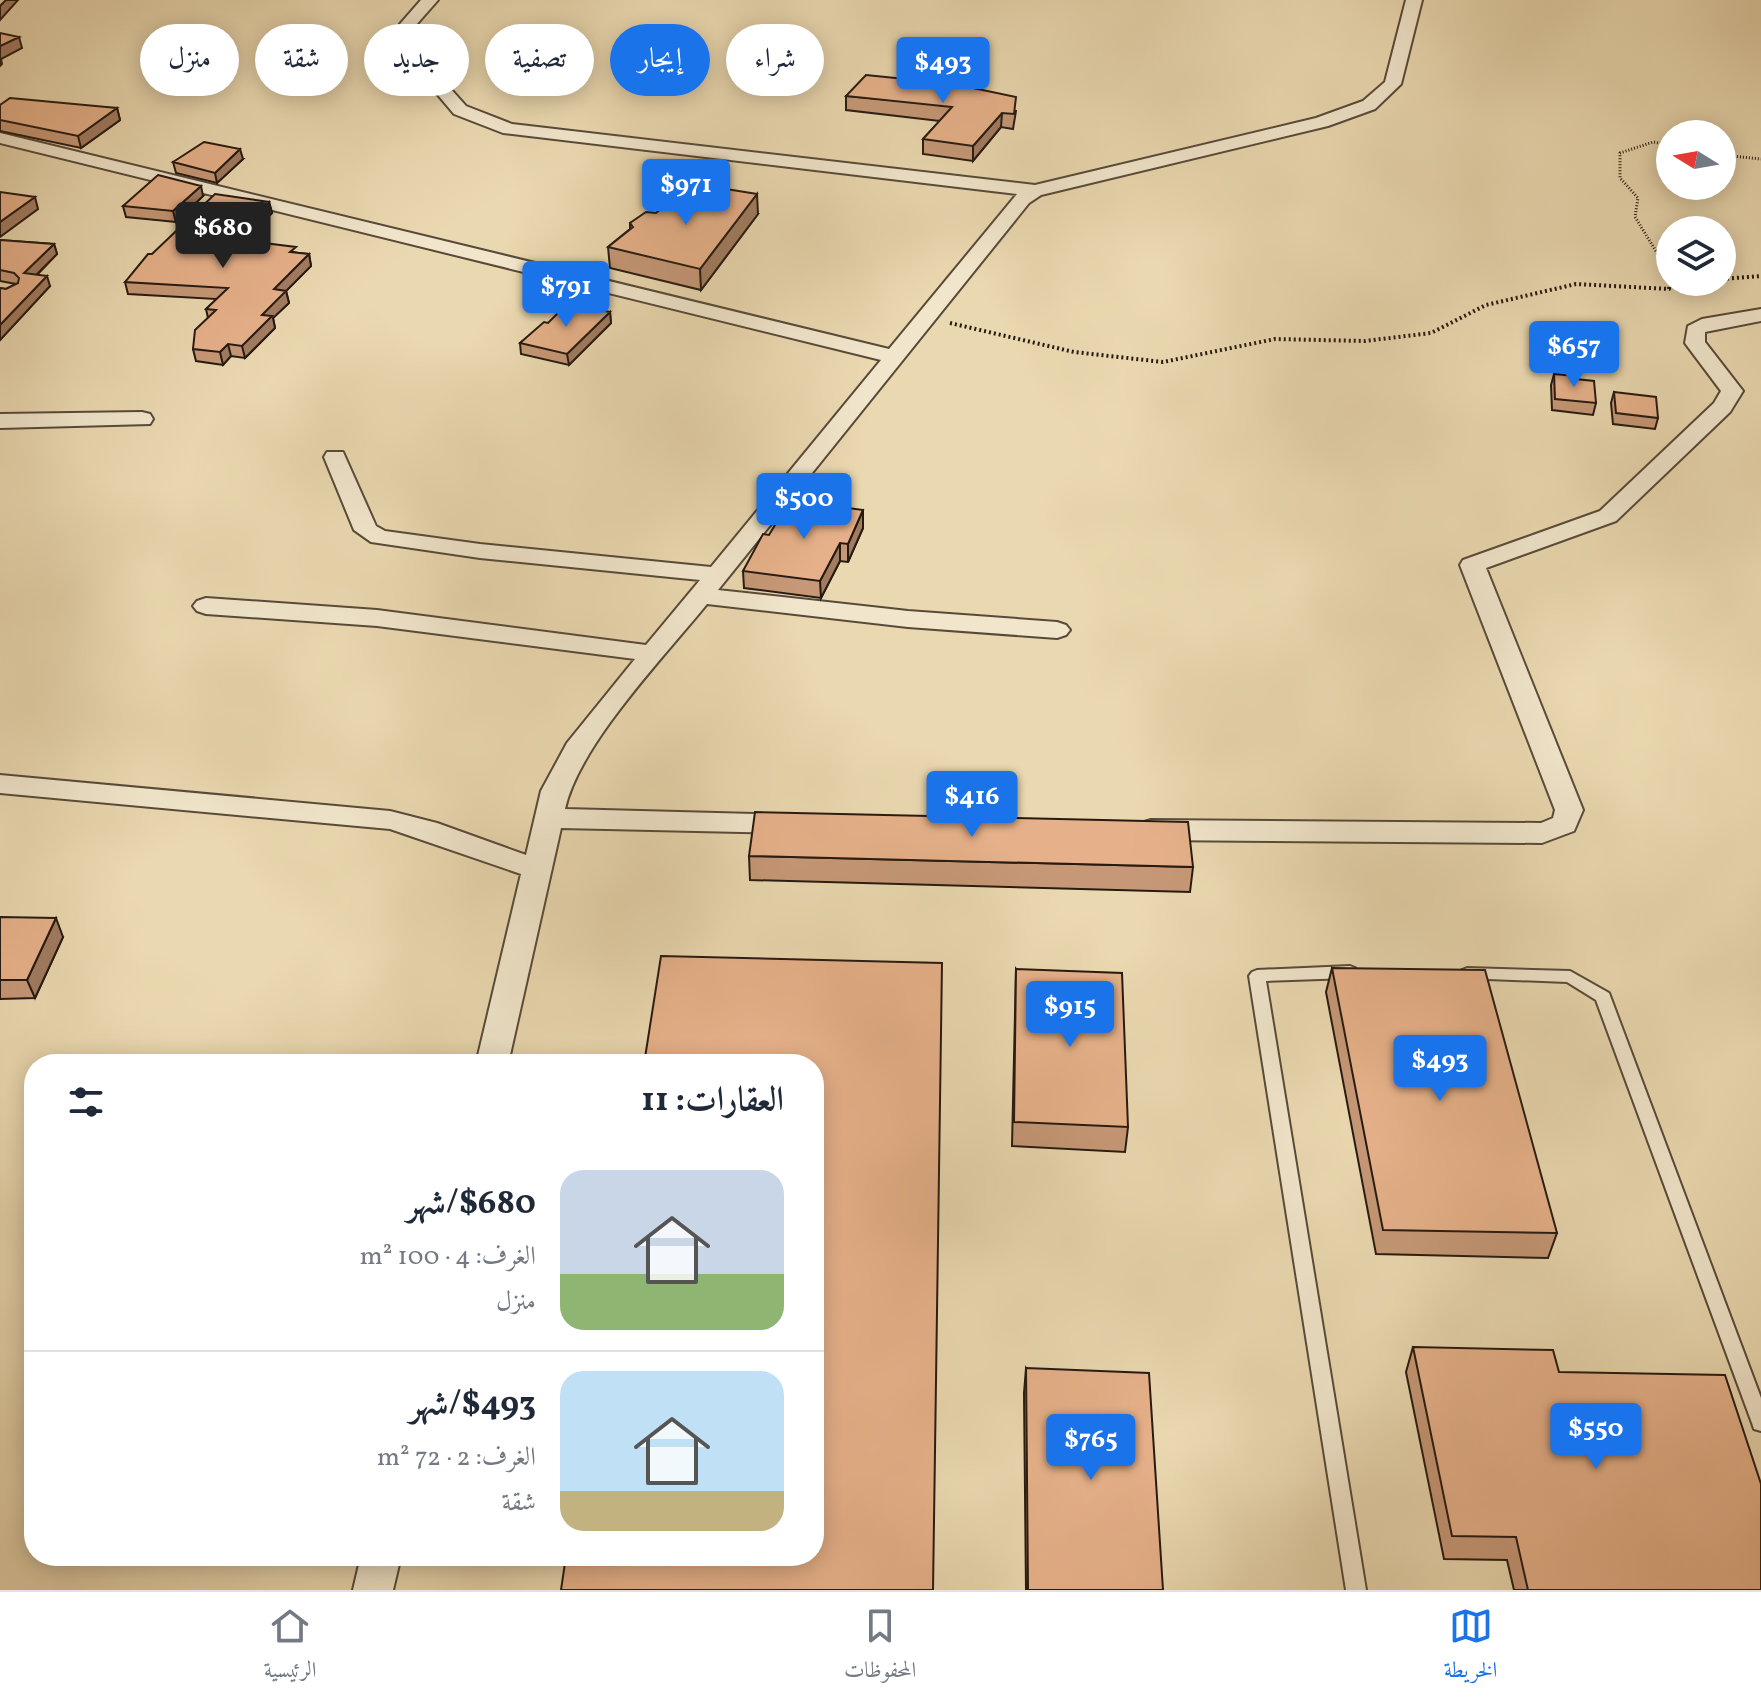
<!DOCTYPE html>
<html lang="ar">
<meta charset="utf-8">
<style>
:root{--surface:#fff;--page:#f6f6f7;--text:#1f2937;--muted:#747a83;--line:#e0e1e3;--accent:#1a73e8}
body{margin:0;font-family:Vollkorn,Amiri,serif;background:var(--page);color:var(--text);direction:rtl;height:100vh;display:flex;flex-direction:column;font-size:30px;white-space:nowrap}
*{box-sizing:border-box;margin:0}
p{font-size:26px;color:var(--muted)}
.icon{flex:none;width:44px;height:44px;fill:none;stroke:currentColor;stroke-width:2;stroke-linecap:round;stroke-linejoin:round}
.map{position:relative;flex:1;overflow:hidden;direction:ltr}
.side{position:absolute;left:24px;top:1054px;width:800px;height:512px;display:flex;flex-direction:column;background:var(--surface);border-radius:32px;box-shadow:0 4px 20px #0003;direction:rtl}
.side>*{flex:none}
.top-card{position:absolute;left:24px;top:24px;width:800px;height:72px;direction:rtl;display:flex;gap:16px}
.needle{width:52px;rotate:281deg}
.buttons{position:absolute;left:1656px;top:120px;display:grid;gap:16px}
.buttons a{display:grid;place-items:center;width:80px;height:80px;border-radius:50%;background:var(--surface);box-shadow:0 4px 20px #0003;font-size:40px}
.price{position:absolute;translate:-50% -68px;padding:0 18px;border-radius:8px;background:var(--accent);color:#fff;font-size:26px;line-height:52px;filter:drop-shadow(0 2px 4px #0008)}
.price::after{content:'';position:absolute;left:50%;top:48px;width:24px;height:18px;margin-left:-12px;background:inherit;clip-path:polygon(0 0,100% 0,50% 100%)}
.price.current{background:#222;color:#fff}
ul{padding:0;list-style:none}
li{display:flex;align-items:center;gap:24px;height:200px;padding:0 40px}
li+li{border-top:2px solid var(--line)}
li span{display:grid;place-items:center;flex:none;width:224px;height:160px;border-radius:24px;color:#555}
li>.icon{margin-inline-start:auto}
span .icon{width:96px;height:96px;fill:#fffc;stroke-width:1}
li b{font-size:34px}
h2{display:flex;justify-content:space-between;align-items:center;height:96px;padding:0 40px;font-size:34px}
.tag{padding:0 28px;border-radius:36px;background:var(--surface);box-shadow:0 4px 20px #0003;font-size:28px;line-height:72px}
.tag.current{background:var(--accent);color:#fff}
.dock{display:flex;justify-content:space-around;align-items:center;height:112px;border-top:2px solid var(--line);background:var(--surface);font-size:22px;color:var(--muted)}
.dock a{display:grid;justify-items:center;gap:4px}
.dock .current{color:var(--accent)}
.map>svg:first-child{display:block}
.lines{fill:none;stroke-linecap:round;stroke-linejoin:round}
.lane-casing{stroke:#584a39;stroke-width:4}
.street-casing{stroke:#584a39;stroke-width:4}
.path-far1{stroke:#271a11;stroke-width:3;stroke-dasharray:1 2;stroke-linecap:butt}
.path{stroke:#271a11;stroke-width:4;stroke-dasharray:2 3;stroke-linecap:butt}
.lane{fill:#f1e6cc;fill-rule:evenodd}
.street{fill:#f1e6cc;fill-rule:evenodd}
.wall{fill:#c69877;stroke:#271a11;stroke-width:2}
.shaded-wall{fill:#a17c61;stroke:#271a11;stroke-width:2}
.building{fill:#e6b18a;stroke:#271a11;stroke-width:2}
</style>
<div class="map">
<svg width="1761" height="1590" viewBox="0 0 1761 1590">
<rect width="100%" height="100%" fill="#ead8b0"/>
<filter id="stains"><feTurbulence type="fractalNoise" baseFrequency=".0025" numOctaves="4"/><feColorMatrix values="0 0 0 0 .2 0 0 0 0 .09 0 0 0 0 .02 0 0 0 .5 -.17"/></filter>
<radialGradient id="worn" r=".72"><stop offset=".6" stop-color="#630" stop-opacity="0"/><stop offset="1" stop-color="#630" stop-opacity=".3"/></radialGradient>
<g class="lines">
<defs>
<path id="lane" d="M1350 966 1355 968 1358 972 1355 976 1350 978 1266 981 1366 1590H1346L1249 976 1252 972 1257 970Z
M1467 968 1570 971 1609 993 1761 1398V1431L1754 1429 1752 1423 1596 1000 1567 982 1462 978 1459 974 1462 970Z"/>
<path id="street" d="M421 0H438L416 25 432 68 466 106 512 124 1035 185 1316 118 1363 101 1385 82 1406 0H1422L1401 84 1375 109 1328 126 1041 195 1029 203 718 590 908 611 1057 622 1066 625 1070 630 1066 635 1057 638 908 627 707 604C664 657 579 745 565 809L790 815 800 817 804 824 800 831 790 833 561 828 508 1064H476L521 874 390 829 0 793V775L390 811 437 823 526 855 541 791 567 743 635 659 377 626 206 614 197 611 193 606 197 601 206 598 377 610 646 645 700 580 480 558 371 542 354 530 324 457 327 452H343L376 526 385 531 480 544 711 567 881 360 0 143V133L889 349 1017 194 503 133 454 114 416 69 400 24Z
M1761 309V321L1705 332V342L1743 391 1730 412 1616 521 1486 568 1583 810 1574 831 1542 843 1151 840 1141 837 1137 830 1141 823 1151 820 1541 823 1553 818 1555 810 1460 565 1463 560 1600 511 1714 403 1721 391 1685 343 1688 326 1702 319Z
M142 412 150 414 153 419 150 424 0 428V414Z
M361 1556H401L393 1590H353Z"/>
</defs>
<use href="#lane" class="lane-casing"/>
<use href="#street" class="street-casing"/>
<path class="path-far1" d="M1722 155 1761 159
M1667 269 1635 217 1638 198 1620 178V153L1653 142 1670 145"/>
<path class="path" d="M1666 267 1670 273
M1722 279 1761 276
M950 323 1074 352 1163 362 1275 339 1365 341 1431 333 1486 305 1576 284 1669 289 1670 281"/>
<use href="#lane" class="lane"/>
<use href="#street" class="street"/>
</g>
<path class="wall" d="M846 96 1016 111 1013 129 1001 127 973 161 923 154V139L940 121 846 110Z
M0 105 117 108 120 120 81 148 0 131Z
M243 159 217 183 176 173 173 162Z
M203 196 176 222 126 217 123 206Z
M269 202 272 213 245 240 298 253 309 254 311 266 286 291 289 303 273 318 275 328 245 358 231 356 223 365 196 361 193 349 208 318 206 309 217 299 128 294 125 282Z
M656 213 758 214 701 290 610 268 608 247 630 229V223Z
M0 240 54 244 57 254 37 275 50 286 0 340V288L6 289 16 284 0 281Z
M610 312 611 323 569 365 521 354 520 343 548 323Z
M1554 374 1596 403 1593 415 1552 410 1551 385Z
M1614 392 1658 418 1655 429 1613 424 1611 403Z
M863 510V528L848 562 840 561 821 598 744 588 743 571 769 535Z
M749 856 1193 867 1190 892 750 880Z
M0 917 63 937 35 998 0 999Z
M1332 968 1557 1233 1548 1258 1376 1254 1326 992Z
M1016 969 1128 1127 1125 1152 1012 1146Z
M1413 1347 1559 1372 1761 1590H1514L1507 1560 1444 1559 1406 1372Z
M1026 1368 1163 1590H1026L1024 1393Z"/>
<path class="shaded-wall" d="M6 0H18L0 20V6Z
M19 37 22 48 1 59 2 64 0 66V46Z
M117 108 120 120 81 148 78 136Z
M1002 113 1001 127 973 161V146Z
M240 149 243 159 217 183 215 173Z
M201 186 203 196 176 222 173 211Z
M757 194 758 214 701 290 700 269Z
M35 197 38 209 0 237V222Z
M269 202 272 213 235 250 233 239Z
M54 244 57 254 27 284 24 273Z
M309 254 311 266 286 291 289 303 273 318 275 328 245 358 242 346 262 315 274 289Z
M47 276 50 286 0 340V325Z
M610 312 611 323 569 365 567 354Z
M228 344 231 356 223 365 220 352Z
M863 510V528L848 562V544Z
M840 543V561L821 598 820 581Z
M56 918 63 937 35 998 27 980Z"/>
<path class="building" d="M0 33 19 37 0 46Z
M866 75 954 84 1016 97 1014 114 1002 113 973 146 923 139 952 107 846 96Z
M10 98 117 108 78 136 0 120V105Z
M204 142 240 149 215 173 173 162Z
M158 175 201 186 173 211 123 206Z
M714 187 757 194 700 269 608 247 633 227 630 223 646 212 656 213 686 188 707 194Z
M0 192 35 197 0 222Z
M215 194 269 202 233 239 296 247 290 252 309 254 274 289 286 291 262 315 272 316 242 346 228 344 220 352 193 349 195 330 216 310 206 309 228 288 125 282 148 254H152Z
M0 240 54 244 24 273 47 276 0 325V288L6 289 18 283 19 278 14 273 0 270Z
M566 305 610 312 567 354 520 343 544 322 548 323Z
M1554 374 1576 376V379L1594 381 1596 403 1555 399Z
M1614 392 1656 397 1658 418 1616 413Z
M790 500 863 510 848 544 840 543 820 581 743 571 763 534 769 535Z
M755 812 1188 822 1193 867 749 856Z
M0 917 56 918 27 980H0Z
M661 956 942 963 933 1590H561L566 1556H814V1064H644Z
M1332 968 1485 970 1557 1233 1383 1230Z
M1016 969 1122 973 1128 1127 1014 1122Z
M1413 1347 1553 1350 1559 1372 1725 1375 1761 1484V1590H1528L1516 1537 1452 1536Z
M1026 1368 1149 1373 1163 1590H1028Z"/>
<rect width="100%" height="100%" filter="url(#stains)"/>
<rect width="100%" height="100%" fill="url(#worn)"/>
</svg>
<div class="buttons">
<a><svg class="needle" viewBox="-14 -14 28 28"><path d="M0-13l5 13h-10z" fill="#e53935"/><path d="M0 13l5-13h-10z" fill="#747a83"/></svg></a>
<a><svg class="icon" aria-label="layers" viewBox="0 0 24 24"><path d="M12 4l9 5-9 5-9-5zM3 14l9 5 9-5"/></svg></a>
</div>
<b class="price" style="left:943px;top:105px">$493</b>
<b class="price" style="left:686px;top:227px">$971</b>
<b class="price current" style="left:223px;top:270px">$680</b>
<b class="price" style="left:566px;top:329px">$791</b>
<b class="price" style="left:1574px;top:389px">$657</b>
<b class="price" style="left:804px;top:541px">$500</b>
<b class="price" style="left:972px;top:839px">$416</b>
<b class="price" style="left:1070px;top:1049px">$915</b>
<b class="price" style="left:1440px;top:1103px">$493</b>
<b class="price" style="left:1596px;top:1471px">$550</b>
<b class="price" style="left:1091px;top:1482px">$765</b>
<div class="top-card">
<a class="tag">شراء</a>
<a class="tag current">إيجار</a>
<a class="tag">تصفية</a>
<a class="tag">جديد</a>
<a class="tag">شقة</a>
<a class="tag">منزل</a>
</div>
<section class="side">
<h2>العقارات: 11<svg class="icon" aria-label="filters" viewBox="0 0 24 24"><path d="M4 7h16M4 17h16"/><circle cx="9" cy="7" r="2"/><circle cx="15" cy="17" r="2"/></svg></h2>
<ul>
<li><span style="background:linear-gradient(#c9d6e8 65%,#8fb573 0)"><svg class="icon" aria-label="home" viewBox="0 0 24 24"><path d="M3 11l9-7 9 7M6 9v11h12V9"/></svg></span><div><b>$680/شهر</b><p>الغرف: 4 · 100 m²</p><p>منزل</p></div></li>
<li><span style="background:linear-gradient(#bfe0f5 75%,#c2b280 0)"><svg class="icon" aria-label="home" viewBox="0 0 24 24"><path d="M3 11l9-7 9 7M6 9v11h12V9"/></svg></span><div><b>$493/شهر</b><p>الغرف: 2 · 72 m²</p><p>شقة</p></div></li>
</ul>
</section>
</div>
<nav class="dock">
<a class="current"><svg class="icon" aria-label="map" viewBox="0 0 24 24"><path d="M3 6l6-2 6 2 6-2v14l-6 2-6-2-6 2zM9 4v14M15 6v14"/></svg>الخريطة</a>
<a><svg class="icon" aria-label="saved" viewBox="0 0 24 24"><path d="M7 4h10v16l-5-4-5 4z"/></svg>المحفوظات</a>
<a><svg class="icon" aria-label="home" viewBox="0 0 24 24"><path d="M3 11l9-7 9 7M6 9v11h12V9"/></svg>الرئيسية</a>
</nav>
